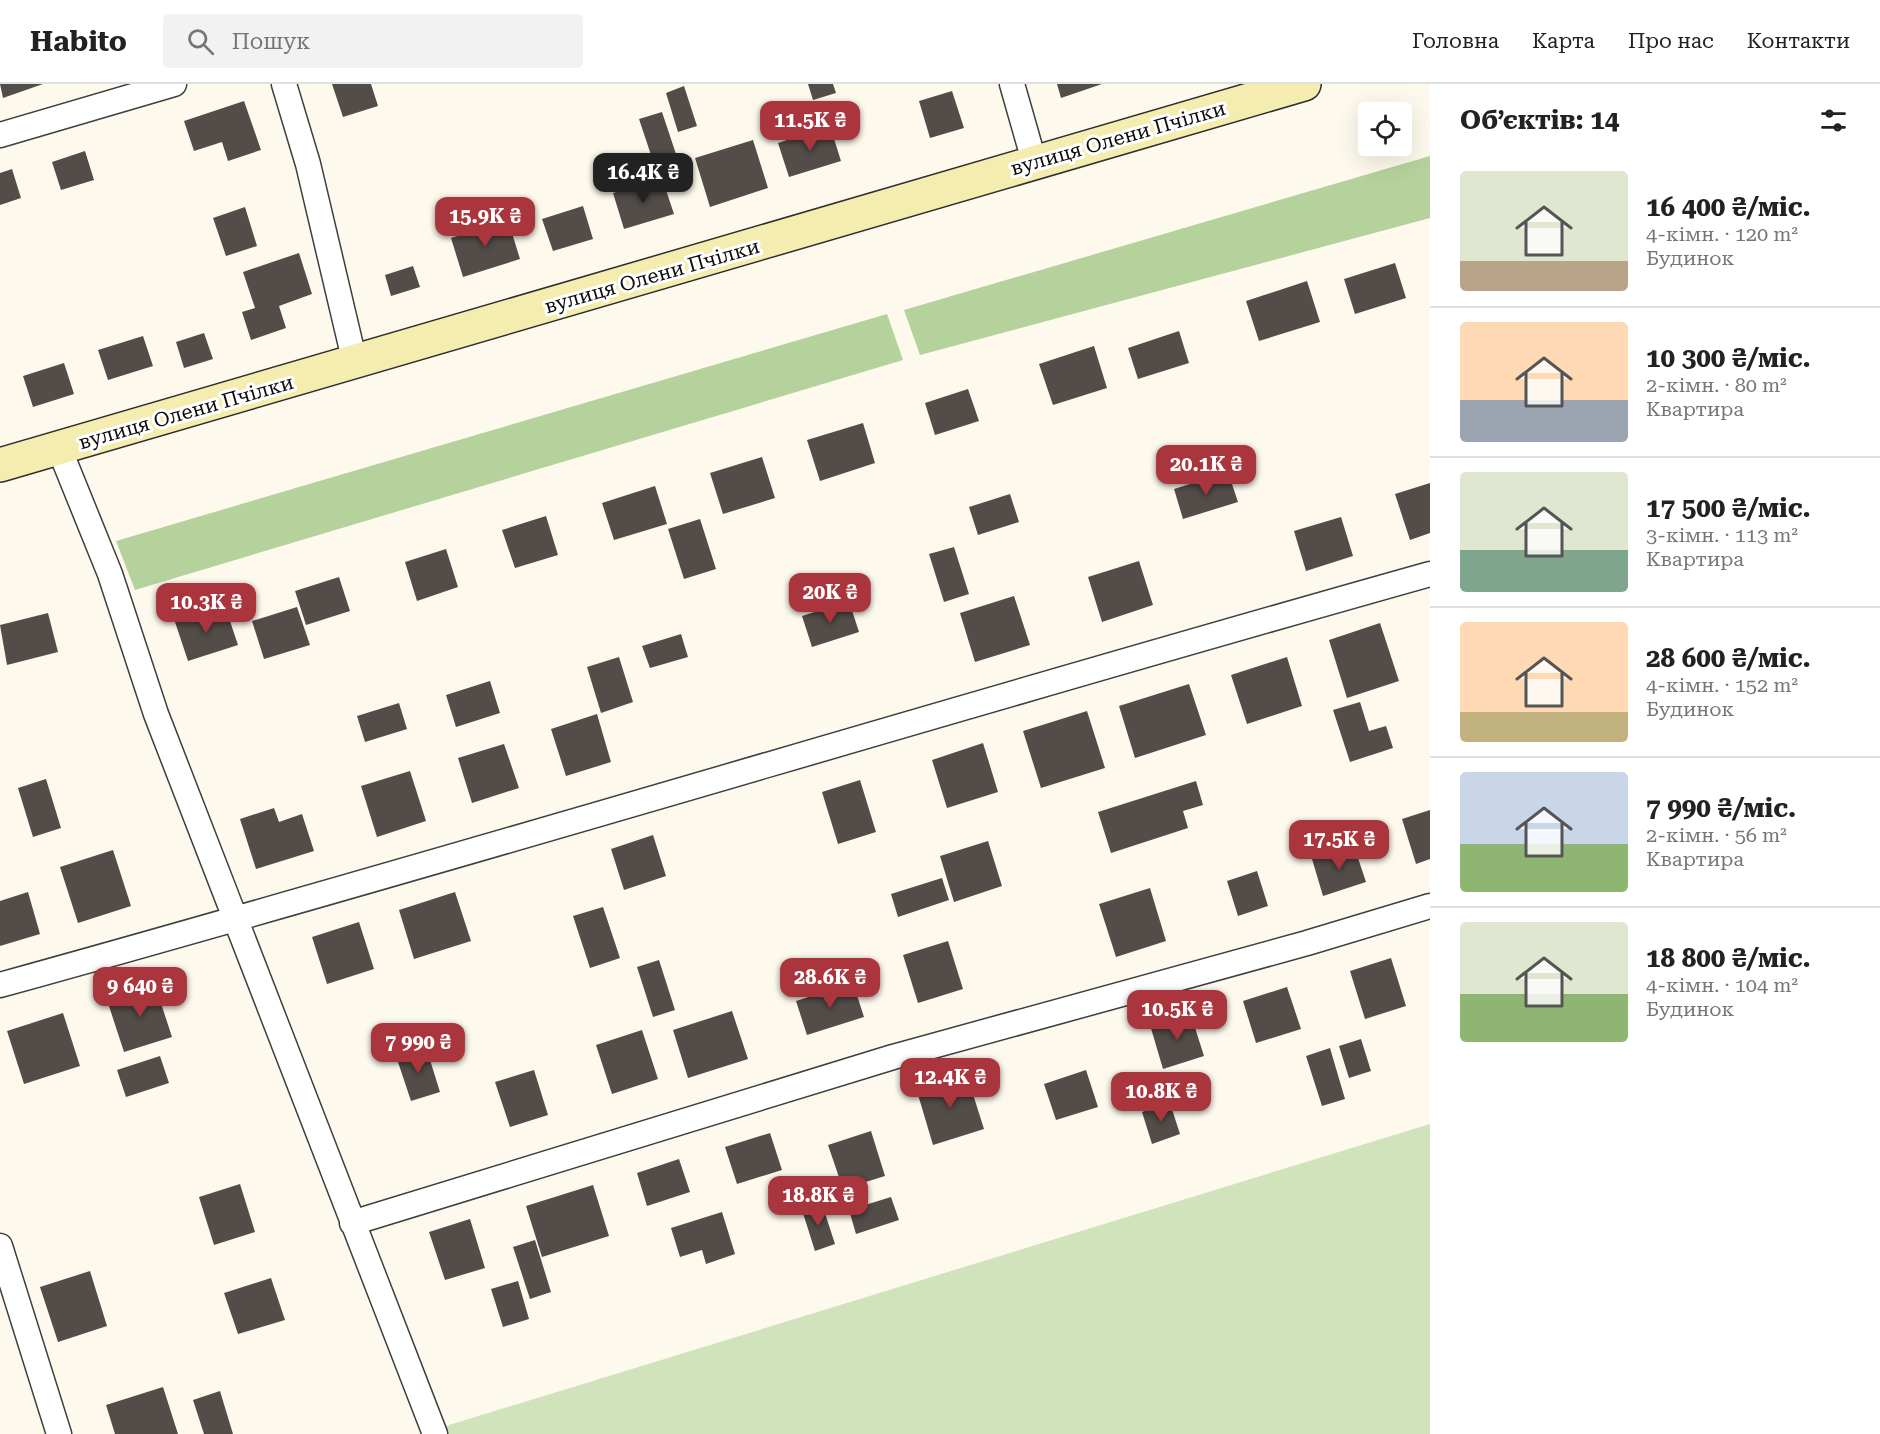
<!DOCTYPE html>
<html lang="uk">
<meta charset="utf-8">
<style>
:root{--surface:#fff;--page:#f2f2f2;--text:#222;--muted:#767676;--line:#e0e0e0;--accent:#ab353d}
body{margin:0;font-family:"Roboto Serif",serif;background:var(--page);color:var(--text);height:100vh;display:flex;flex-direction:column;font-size:22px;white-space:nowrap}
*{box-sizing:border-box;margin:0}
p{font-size:20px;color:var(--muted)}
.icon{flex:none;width:33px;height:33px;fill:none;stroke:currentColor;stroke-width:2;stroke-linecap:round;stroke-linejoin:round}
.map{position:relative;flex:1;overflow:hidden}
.side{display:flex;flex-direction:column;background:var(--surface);width:450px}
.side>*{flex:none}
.fabs{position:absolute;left:1358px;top:18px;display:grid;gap:12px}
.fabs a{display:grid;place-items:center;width:54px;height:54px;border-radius:6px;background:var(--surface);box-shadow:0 6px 24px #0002;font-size:30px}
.price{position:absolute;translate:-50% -51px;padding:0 14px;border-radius:12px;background:var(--accent);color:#fff;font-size:20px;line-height:39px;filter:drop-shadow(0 2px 3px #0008)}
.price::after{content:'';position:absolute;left:50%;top:36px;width:18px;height:14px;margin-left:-9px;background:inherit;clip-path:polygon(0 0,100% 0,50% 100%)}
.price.active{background:#222;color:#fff}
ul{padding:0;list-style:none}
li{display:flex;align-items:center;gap:18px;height:150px;padding:0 30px}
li+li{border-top:2px solid var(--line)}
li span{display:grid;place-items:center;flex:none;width:168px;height:120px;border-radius:6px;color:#555}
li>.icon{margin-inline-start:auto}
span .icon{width:72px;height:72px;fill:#fffc;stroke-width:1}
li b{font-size:26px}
h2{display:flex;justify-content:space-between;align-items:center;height:72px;padding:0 30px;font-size:26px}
header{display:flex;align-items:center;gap:36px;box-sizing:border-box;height:84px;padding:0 30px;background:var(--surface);border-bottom:2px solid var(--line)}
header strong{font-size:28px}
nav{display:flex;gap:33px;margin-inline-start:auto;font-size:21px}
.search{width:420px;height:54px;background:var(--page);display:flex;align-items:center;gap:15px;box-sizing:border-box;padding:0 21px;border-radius:6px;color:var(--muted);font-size:22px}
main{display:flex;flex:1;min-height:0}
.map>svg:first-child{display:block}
.green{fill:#d0e3ba}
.forest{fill:#b5d29c}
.building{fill:#534d49}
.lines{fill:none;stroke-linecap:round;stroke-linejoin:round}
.street-casing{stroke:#3f3f3f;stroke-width:27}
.secondary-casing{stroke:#2e2e2e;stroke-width:36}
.street{stroke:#fff;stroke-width:24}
.secondary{stroke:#f5ecaf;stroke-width:33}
.labels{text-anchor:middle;stroke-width:6;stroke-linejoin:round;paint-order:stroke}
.street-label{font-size:20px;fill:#0c0c0c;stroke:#fff}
</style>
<header>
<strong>Habito</strong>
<div class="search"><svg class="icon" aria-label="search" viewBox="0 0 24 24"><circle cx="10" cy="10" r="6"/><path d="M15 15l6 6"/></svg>Пошук</div>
<nav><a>Головна</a><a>Карта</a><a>Про нас</a><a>Контакти</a></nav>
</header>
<main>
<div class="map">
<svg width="1430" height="1350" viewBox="0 0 1430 1350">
<rect width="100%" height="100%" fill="#fdf9ed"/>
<path class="green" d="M1430 1040V1350H435L433 1346Z"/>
<path class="forest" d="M1430 72V134L920 271 904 226Z
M887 230 903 276 135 506 116 457Z"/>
<path class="building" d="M0 0H43L3 14Z
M332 0H371L378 22 343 33Z
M808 0H833L836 9 813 16Z
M1057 0H1102L1061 14Z
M684 2 697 42 678 48 666 9Z
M952 7 964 44 930 54 919 17Z
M244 17 261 66 228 77 222 58 194 67 184 37Z
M662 28 676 70 653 77 639 35Z
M830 42 841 77 789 93 778 59Z
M753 56 768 104 710 123 695 74Z
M85 67 94 96 61 106 52 78Z
M12 85 21 114 0 121V89Z
M662 94 674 130 624 145 613 109Z
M583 122 593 155 553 167 542 135Z
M245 123 257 162 226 172 213 134Z
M508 136 520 175 463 193 451 154Z
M299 169 312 210 279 222 286 244 251 256 242 228 255 224 243 188Z
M1395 179 1406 214 1355 230 1344 195Z
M413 182 420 203 391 212 385 191Z
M1307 197 1320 238 1259 257 1246 217Z
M1179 247 1189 279 1138 295 1128 264Z
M204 249 213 275 184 284 176 258Z
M143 252 153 282 108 296 98 266Z
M1094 262 1107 304 1053 321 1039 280Z
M64 279 74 310 33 323 23 292Z
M968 305 979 337 935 351 925 319Z
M863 339 875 379 820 397 807 356Z
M762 373 775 414 723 430 710 389Z
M1228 388 1238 418 1183 435 1174 405Z
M1430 399V449L1410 456 1395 410Z
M655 402 667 440 614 456 602 419Z
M1010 410 1019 438 978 451 969 423Z
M546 432 558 471 515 484 502 446Z
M1341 433 1353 472 1306 487 1294 447Z
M700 435 716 485 684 495 668 445Z
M954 463 969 510 944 518 929 470Z
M446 465 458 503 417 517 405 478Z
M1139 477 1153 521 1102 538 1088 493Z
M339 493 350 527 306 541 295 507Z
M1014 512 1030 561 975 578 960 529Z
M849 517 859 548 812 563 802 532Z
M225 522 238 561 188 577 175 538Z
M297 523 310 561 264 575 252 537Z
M48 529 58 568 7 581 0 541Z
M1380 539 1399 597 1347 614 1329 556Z
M681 550 688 573 650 584 642 562Z
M619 573 633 618 601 629 587 583Z
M1287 573 1302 622 1247 640 1231 591Z
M490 597 500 629 456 643 446 611Z
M1189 600 1206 651 1135 674 1119 622Z
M1360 618 1369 647 1386 642 1393 664 1350 678 1333 626Z
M399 619 407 645 365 658 357 632Z
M1087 627 1105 684 1041 704 1023 647Z
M597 630 611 678 566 692 551 645Z
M983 659 998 708 947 724 932 676Z
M504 660 519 704 472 719 458 674Z
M410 687 426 737 377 753 361 702Z
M46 695 61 744 33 753 18 704Z
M860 696 876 748 838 760 822 708Z
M1196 697 1203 721 1183 727 1188 744 1111 769 1098 728Z
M274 724 279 738 302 730 314 767 256 785 240 735Z
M1430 726V775L1416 780 1402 735Z
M653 751 666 792 624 806 611 765Z
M988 757 1002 802 954 818 940 772Z
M1354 762 1366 798 1323 812 1312 775Z
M113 766 131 822 78 839 60 783Z
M1257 787 1268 822 1238 832 1227 797Z
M942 794 949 816 898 833 891 810Z
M1150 804 1166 857 1116 873 1099 820Z
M28 808 40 850 0 862V817Z
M455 808 471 857 414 875 399 826Z
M603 823 620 874 590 884 573 832Z
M359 838 374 885 327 900 312 853Z
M948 857 963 905 918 919 903 871Z
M1391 874 1406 922 1365 935 1350 887Z
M659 876 675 926 653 933 637 883Z
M853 899 864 933 807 951 796 917Z
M155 901 172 953 124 968 107 916Z
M1287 903 1301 945 1256 959 1243 917Z
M732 927 748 975 688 994 673 946Z
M1190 928 1204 972 1163 985 1150 941Z
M63 929 80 982 24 1000 7 947Z
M642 946 658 995 612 1010 596 961Z
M1361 955 1371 987 1349 994 1339 962Z
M426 963 440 1008 411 1017 396 972Z
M1330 964 1345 1015 1322 1022 1306 972Z
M160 972 169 999 126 1013 117 986Z
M534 986 548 1031 510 1043 495 998Z
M1086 986 1098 1023 1056 1036 1044 1000Z
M966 988 984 1045 933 1061 916 1004Z
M1170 1019 1180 1050 1152 1060 1142 1028Z
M871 1047 885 1092 843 1105 828 1061Z
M770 1049 782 1086 737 1100 725 1063Z
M679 1075 690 1108 647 1122 637 1089Z
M240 1100 255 1148 214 1161 199 1113Z
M593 1101 609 1152 542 1173 526 1122Z
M891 1113 899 1136 856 1150 849 1126Z
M822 1120 835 1160 815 1167 802 1126Z
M722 1128 735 1170 706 1180 702 1166 680 1173 671 1144Z
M470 1135 485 1184 445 1196 429 1148Z
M535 1156 551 1208 530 1215 513 1163Z
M90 1187 107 1242 58 1258 40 1203Z
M271 1194 285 1236 238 1250 224 1209Z
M518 1197 529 1235 503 1243 491 1205Z
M163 1303 178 1350H115L106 1321Z
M220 1307 233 1350H204L193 1316Z"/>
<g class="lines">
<defs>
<path id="street" d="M284 0 308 80 355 279
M1012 0 1034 77
M0 51 174 0
M59 364 110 490 156 630 435 1350
M0 901C478 769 952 624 1430 490
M352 1139 893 973 1307 859 1430 822
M0 1162 59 1350"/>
<path id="secondary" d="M0 381 1304 0"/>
</defs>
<use href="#street" class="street-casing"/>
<use href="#secondary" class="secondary-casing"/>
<use href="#street" class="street"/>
<use href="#secondary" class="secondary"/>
</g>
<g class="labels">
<g class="street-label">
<text transform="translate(1118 54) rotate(-16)" y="7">вулиця Олени Пчілки</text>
<text transform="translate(652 192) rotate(-16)" y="7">вулиця Олени Пчілки</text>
<text transform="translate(186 328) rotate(-16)" y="7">вулиця Олени Пчілки</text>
</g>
</g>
</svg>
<div class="fabs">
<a><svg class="icon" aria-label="locate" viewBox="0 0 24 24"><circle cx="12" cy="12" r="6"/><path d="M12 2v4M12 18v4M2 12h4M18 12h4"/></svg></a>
</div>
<b class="price" style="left:810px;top:68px">11.5K ₴</b>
<b class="price active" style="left:643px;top:120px">16.4K ₴</b>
<b class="price" style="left:485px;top:164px">15.9K ₴</b>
<b class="price" style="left:1206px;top:412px">20.1K ₴</b>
<b class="price" style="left:830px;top:540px">20K ₴</b>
<b class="price" style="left:206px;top:550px">10.3K ₴</b>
<b class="price" style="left:1339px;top:787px">17.5K ₴</b>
<b class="price" style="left:830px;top:925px">28.6K ₴</b>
<b class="price" style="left:140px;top:934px">9 640 ₴</b>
<b class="price" style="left:1177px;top:957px">10.5K ₴</b>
<b class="price" style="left:418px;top:990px">7 990 ₴</b>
<b class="price" style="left:950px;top:1025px">12.4K ₴</b>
<b class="price" style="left:1161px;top:1039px">10.8K ₴</b>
<b class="price" style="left:818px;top:1143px">18.8K ₴</b>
</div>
<section class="side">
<h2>Об’єктів: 14<svg class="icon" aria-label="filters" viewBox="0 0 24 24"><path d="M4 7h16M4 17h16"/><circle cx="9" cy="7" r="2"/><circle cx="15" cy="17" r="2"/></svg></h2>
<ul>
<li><span style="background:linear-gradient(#dfe7d0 75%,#b9a48a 0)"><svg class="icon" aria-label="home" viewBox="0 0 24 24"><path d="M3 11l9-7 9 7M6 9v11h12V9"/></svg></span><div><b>16 400 ₴/міс.</b><p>4-кімн. · 120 m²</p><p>Будинок</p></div></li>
<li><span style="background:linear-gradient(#ffd9b3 65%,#9aa5b1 0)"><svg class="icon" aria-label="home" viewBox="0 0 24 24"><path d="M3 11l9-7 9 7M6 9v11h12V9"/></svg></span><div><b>10 300 ₴/міс.</b><p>2-кімн. · 80 m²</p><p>Квартира</p></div></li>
<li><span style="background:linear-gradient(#dfe7d0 65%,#7fa58c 0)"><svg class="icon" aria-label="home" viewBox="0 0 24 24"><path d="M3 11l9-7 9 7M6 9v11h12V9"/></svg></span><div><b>17 500 ₴/міс.</b><p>3-кімн. · 113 m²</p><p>Квартира</p></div></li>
<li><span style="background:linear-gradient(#ffd9b3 75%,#c2b280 0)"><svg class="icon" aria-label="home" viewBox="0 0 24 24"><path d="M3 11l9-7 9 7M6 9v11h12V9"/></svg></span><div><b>28 600 ₴/міс.</b><p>4-кімн. · 152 m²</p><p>Будинок</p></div></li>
<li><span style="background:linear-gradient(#c9d6e8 60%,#8fb573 0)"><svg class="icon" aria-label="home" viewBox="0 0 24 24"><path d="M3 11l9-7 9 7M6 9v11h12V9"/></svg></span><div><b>7 990 ₴/міс.</b><p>2-кімн. · 56 m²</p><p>Квартира</p></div></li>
<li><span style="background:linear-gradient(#dfe7d0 60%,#8fb573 0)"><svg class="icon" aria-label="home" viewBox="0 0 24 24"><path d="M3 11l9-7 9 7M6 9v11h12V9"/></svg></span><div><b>18 800 ₴/міс.</b><p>4-кімн. · 104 m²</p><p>Будинок</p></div></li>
</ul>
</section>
</main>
